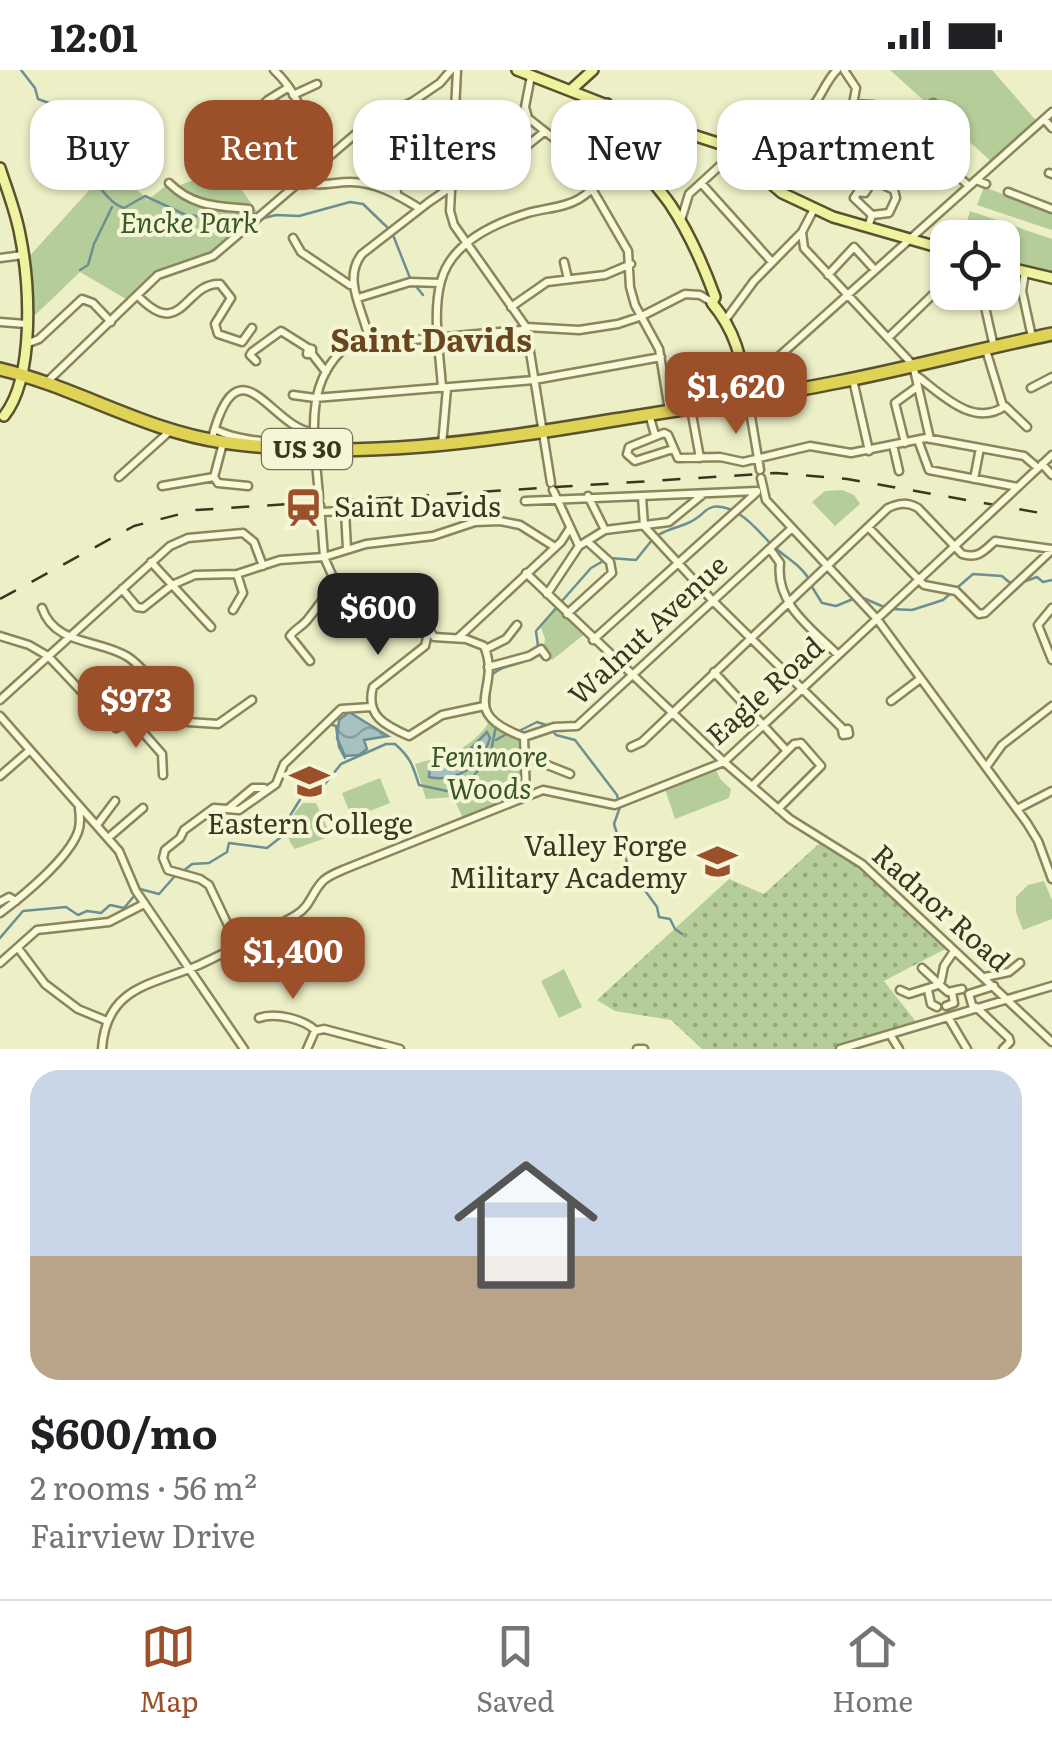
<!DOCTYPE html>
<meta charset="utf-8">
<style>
:root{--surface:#fff;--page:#f6f6f6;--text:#202124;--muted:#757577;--line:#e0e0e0;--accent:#9c502a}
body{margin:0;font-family:Literata,serif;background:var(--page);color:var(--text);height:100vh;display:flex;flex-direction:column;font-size:38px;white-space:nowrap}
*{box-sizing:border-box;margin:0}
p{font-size:32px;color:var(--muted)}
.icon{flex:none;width:55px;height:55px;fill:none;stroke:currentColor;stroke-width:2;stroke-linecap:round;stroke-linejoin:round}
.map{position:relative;height:979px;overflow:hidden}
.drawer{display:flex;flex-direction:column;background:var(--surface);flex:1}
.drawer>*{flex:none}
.hud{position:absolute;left:30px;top:30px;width:992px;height:90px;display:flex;gap:20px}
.controls{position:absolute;left:930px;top:150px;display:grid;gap:20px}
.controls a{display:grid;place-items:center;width:90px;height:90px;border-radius:20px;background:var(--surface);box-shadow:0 2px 8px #0004;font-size:50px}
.price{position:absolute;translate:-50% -85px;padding:0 22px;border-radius:20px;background:var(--accent);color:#fff;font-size:32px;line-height:65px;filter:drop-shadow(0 2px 5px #0008)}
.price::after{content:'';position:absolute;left:50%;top:60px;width:30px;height:22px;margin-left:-15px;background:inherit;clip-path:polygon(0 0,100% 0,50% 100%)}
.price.selected{background:#222;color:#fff}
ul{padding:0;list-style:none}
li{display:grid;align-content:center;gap:20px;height:530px;padding:0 30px}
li+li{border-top:2px solid var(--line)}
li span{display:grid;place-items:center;height:310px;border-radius:30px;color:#555}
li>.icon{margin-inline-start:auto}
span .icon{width:180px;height:180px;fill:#fffc;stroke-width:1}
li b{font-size:42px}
.pill{padding:0 35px;border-radius:30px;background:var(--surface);box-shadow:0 2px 8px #0004;font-size:35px;line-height:90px}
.pill.selected{background:var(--accent);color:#fff}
.status{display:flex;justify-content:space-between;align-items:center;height:70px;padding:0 50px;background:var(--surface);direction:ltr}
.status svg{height:28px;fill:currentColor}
.menu{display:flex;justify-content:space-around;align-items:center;height:140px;border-top:2px solid var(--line);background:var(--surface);font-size:28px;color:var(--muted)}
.menu a{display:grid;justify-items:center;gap:5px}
.menu .selected{color:var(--accent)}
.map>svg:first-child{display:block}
.grass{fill:url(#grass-dots)}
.park{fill:#b5ce99}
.water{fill:url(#water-waves);stroke:#6d8e92;stroke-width:2.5}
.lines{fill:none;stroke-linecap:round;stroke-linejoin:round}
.stream{stroke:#6d8e92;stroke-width:2.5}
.minor-casing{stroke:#8b855b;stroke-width:11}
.major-casing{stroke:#59512f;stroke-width:14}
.highway-casing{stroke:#59512f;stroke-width:16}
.minor{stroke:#f8fada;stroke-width:6}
.major{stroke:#eff39e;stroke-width:9}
.highway{stroke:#dfd356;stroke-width:11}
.rail{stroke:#3b361f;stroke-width:2.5;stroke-dasharray:18 18;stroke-linecap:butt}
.minor-bridge-casing{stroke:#8b855b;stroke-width:11;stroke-linecap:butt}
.minor-bridge{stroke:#f8fada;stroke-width:6}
.labels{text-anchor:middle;stroke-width:8;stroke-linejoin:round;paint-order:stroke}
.shield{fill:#f5f6d6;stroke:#737056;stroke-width:2.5}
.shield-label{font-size:25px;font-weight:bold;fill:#3b361f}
.park-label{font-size:28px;font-style:italic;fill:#3a5825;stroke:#f5f6d6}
.poi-label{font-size:28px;fill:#3b361f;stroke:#f5f6d6;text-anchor:start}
.street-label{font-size:28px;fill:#3b361f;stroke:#f5f6d6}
.quarter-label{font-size:32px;font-weight:bold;fill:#69471e;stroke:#f5f6d6}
</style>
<div class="status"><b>12:01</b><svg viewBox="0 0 49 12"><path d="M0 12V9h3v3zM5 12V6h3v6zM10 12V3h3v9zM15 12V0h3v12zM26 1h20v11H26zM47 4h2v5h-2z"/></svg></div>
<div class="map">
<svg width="1052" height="979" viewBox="0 0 1052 979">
<defs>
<pattern id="grass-dots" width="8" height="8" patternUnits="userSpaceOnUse" patternTransform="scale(2.5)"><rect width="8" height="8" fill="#b5ce99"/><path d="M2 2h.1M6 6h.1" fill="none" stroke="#94a87c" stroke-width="1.8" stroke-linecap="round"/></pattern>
<pattern id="water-waves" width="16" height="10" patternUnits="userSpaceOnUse" patternTransform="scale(2.5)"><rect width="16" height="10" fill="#a7c1c3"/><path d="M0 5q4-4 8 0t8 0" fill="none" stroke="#899e9e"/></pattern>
</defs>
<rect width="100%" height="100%" fill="#edefc6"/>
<path class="grass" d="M823 770 850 785 949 877 884 911 920 957 840 979H702L671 950 615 941 597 930 729 809 764 824Z"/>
<path class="park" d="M890 0H992L1039 54 994 94Z
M111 96 148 130 169 113 174 117 227 99 260 146 213 186 169 199 131 232 80 202 29 251 26 190Z
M984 117 1052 142V160L977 135Z
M970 141 1052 169V204L1003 193 1002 168H962Z
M842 420 854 425 860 434 835 456 812 432 825 421Z
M558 535 586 563 552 590 543 581 545 569 540 555Z
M491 649 524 667 526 725 464 750 453 727 426 729 415 694C448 685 472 680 491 649Z
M715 698 721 710 731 719 729 728 675 749 665 719Z
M380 708 390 733 352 748 342 723Z
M303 733H316L331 766 295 779C281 764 290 746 303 733Z
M1044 811 1052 830V849L1023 860 1016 842V827L1028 815Z
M564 899 582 937 559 948 541 911Z"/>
<path class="water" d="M349 642 388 666 364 670 367 679 359 685 345 686 337 668 339 650Z
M487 662 490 668C482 695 457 713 429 707L430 697 464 685Z"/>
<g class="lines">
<path class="stream" d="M21 0 35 18 38 29 49 33C53 46 63 46 70 55 76 61 73 70 77 77 87 97 104 132 124 138L145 126 186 145 218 148 244 145 260 149 276 145 299 146 350 132 363 134 388 158
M393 165 410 208
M80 200 88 195 94 174 112 137
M415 215 423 225
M739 444C752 452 760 463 771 474 784 487 799 493 809 509
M657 466C667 459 677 458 688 453 709 444 704 430 732 440
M610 488 636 490 652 470
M1023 512 1037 507 1043 512 1052 510
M812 517 822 533 836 536 853 529
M861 527 884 537
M562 531 591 498 605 490
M891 539 912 540 943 530 973 504 1002 506 1010 513 1017 509
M538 576 536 561 557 537
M492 605C503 593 525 596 537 584
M490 618 489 639 495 648
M329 654 336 656 339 677 345 688
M552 660 556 665 575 670 617 725 620 737 614 754 621 776 630 800 657 837 659 847 670 849 675 859 682 864
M517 662 537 652 546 655
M496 670 510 662
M182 802 192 794 209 793 227 782 229 773 267 778 281 767 288 749 301 728 321 719 341 694 386 674H395C411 688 413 696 419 715L447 721 466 715 490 686 496 656
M0 868 23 841 66 837 78 845 87 841 101 843 110 835 124 838 140 819 159 824 175 806"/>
<defs>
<path id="minor" d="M274 0C288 13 305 38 304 57 304 79 284 85 301 111 318 118 332 112 350 112 376 112 398 125 419 138
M457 0 450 141 454 155 526 257 551 413
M531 6 525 37 528 48 570 81 628 181 630 217 635 235 659 279 669 340
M289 17 268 30 233 63 239 73 240 89 252 98C272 93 282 69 302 69
M293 25 317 14
M853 34 873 35 884 40 969 116
M802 43C820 36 823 13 837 0
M826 47 842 58 870 65 873 62
M1044 49 1052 58
M386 60 395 90 397 124
M896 74 933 33 950 49 925 77
M1049 103 1052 104
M762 106 826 47 853 34 856 18 844 0
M976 110 986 114
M169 113C193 137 218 136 249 139V154
M701 113 772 192
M1008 122 1052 139
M814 139 802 162 804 178 913 295 930 369
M681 150 689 124 736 81
M868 157 872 145 889 143 896 128 894 120 873 110 865 123 858 122 854 128 872 145
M293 168 301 182 350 215
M0 188 23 185
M564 192 568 209
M1025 202 1022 221 1032 267
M828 205 854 177 875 200
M988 222 985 237 994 277
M138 226C182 272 185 212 220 214L231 228 215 254 218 264 242 272 252 258
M358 228 410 212 440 213
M511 237 547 212 605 205 631 194
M726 249 754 211 802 162
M0 252 26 254
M889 267 948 210
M370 273C365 243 341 210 362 184L429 132 451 117 499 98 544 62
M26 274 39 269 82 229 93 233 111 252
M986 280 1003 336
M312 284V279L308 278 307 284H312L326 302
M256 291 250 285 252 282 281 261 308 278
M917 306C942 325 974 358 1005 336L1027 357
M49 310 158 205 213 186 366 55 412 32 440 13 451 0
M853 310 869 381
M747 315 1052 42
M442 318C440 284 432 244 441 211 451 173 492 154 528 143 545 138 564 138 579 129 599 117 612 95 624 77
M1031 318 1052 307
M293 325 315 328 534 310 661 287
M748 329 760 400
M691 339 700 388
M649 344 655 365
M215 359C233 370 294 377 315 372
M212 368C239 266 271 359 313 362
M918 370 929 400 1018 417
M905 373 895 333 917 317
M442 375 447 318
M893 375 899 401
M673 379 635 391 627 384 629 377 664 363 668 365 678 388 720 387 743 392 810 376 851 383 926 368 1024 386 1038 398
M1042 394 1052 405
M119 407 170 361
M214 407 218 413 248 416
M761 408 766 430 877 549 1027 753 1038 771 1052 809
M974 409 980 378
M162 416 214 407 223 373
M553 420 579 476
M588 426 605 460
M642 426 644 456 713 531 843 659
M319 428C316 375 300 315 347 276L522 260 526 257 579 260 618 254 642 246 685 224 700 225 712 232
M525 431 757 421
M1003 431 1052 385
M320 435 324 487 336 514 409 539 423 550 434 567 466 569 484 576C503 620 454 641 524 667
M321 442 345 441 347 479
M868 457 924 515 956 521 979 544 985 543 1052 480
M579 476 605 460 669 452 702 425
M770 479 780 493C775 534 811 558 838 585
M151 492 211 557
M526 503 724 692 790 749 862 794 1052 972
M122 519 137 537 143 538 172 515 195 505 237 504 280 490 324 487 366 474 433 466 475 452 500 451 520 455 555 477
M547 524 579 476
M42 538C55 576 100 569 128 587 145 598 172 635 188 652L218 654 252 630
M1052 538 1038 555 1052 590
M409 539 414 524
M233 540 243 523 237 504
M567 544 612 503 610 492 588 472
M428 563 425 576 373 617C365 646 386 656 409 666L442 645 484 636
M0 566 29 575 48 586 116 658 131 649 160 622
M458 568 561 472 570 458
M593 570 757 422
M486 579 506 569 517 555
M310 591 290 566C295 559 303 556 308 549 318 537 325 525 336 514
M488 597 529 586 541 579 546 586
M714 602 787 681
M0 630 170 476 188 468 243 463 254 472 263 496
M891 631 920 609
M0 646 119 781 136 821 244 979
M131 649 162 684 163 705
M848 659 849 664 843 665 842 660Z
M524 667 554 657 577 656 791 459
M524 667 526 725
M631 677 642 672 888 438C899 433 907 432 918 438L962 484C978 489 984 481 995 471L1052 479
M525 690 532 689 570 704
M987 696 1002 675 1052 636
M0 706 30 680
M752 716 794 674 801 673 821 696 778 739
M229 738 253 718H264
M1017 739 1052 721
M97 755 115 731
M108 768 143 738
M0 832 9 827 16 831
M0 843C23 826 68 789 78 762 81 754 80 746 79 738
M237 874 209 815 200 809 168 800 163 788 165 780 180 768 184 760 214 738 239 740 276 714 284 694 341 639 371 637
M18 878 45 914 78 939 107 951
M0 893 37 860 109 852 144 834
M922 898 937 912
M985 907 1009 902 1020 893
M941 911 944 896 954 881
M941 916 948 922 962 919
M900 920 909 924 938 915
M928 920 931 934 937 937
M946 936 954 933 952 922
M976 937 1009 968 1010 972 1003 979
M973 938 969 924 994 916
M948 947 967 979
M259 948C275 942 304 949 316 961
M891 966 899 979
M102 979C106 916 153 915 199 895 231 880 265 863 296 845 311 836 312 821 324 810 330 805 338 802 345 799L543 720 615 735 724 692 988 445
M307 979 315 961 324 959 400 979
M637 979H644
M840 979 1052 916"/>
<path id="major" d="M517 0 640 48 727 76 782 123 833 147 948 180
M572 19 593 0
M607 34C613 73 648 103 670 134 690 164 703 194 715 227L712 233C738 264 741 291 748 329
M0 98C7 120 16 142 20 165 30 214 35 307 4 346
M1002 196 1052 208"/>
<path id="highway" d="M0 299C76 317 145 361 223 372 354 391 485 372 614 350 689 338 763 327 838 312 910 298 980 279 1052 264"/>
</defs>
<use href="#minor" class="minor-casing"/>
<use href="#major" class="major-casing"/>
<use href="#highway" class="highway-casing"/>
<use href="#minor" class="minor"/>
<use href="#major" class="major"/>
<use href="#highway" class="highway"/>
<path class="rail" d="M0 529 134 456 196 440 776 403 847 409 1052 445"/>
<defs>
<path id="minor-bridge" d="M988 445 1003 431"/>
</defs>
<use href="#minor-bridge" class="minor-bridge-casing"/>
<use href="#minor-bridge" class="minor-bridge"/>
</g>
<defs>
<symbol id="station-bare" viewBox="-9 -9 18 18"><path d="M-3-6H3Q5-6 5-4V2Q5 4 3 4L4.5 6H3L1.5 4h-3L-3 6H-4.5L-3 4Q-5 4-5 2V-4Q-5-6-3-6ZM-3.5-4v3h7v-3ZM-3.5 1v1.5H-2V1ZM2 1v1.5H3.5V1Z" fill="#9c502a" stroke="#f5f6d6" stroke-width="2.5" paint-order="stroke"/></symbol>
<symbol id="school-bare" viewBox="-9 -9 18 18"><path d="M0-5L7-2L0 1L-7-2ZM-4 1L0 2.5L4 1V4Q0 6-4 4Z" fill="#9c502a" stroke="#f5f6d6" stroke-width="2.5" paint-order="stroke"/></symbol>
<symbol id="university-bare" viewBox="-9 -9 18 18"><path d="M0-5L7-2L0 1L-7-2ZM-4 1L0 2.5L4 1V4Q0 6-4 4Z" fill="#9c502a" stroke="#f5f6d6" stroke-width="2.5" paint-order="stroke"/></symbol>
</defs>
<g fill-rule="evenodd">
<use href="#station-bare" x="276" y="410" width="55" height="55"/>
<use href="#school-bare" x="282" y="684" width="55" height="55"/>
<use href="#university-bare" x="690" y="764" width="55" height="55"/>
</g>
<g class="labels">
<rect class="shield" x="262" y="359" width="90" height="40" rx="8"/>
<g class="shield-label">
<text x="307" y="388">US 30</text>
</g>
<g class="park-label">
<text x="189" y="163">Encke Park</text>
<text x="489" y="697">Fenimore<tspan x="489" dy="32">Woods</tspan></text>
</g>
<g class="poi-label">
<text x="334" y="447">Saint Davids</text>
<text x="310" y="764" text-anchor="middle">Eastern College</text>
<text x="687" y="786" text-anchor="end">Valley Forge<tspan x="687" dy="32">Military Academy</tspan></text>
</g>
<g class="street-label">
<text transform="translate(648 560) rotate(-43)" y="10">Walnut Avenue</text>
<text transform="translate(765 621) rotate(-42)" y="10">Eagle Road</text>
<text transform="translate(941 838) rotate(42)" y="10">Radnor Road</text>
</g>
<g class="quarter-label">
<text x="431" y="282">Saint Davids</text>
</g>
</g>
</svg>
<div class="controls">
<a><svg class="icon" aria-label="locate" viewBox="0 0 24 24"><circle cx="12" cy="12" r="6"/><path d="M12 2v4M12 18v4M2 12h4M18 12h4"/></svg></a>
</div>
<b class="price" style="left:736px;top:367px">$1,620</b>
<b class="price selected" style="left:378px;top:588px">$600</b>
<b class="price" style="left:136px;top:681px">$973</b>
<b class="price" style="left:293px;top:932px">$1,400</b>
<div class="hud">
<a class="pill">Buy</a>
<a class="pill selected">Rent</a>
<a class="pill">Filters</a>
<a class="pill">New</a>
<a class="pill">Apartment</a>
</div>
</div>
<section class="drawer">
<ul>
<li><span style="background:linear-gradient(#c9d6e8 60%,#b9a48a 0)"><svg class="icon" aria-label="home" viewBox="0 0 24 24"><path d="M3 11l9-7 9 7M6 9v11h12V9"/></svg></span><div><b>$600/mo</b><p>2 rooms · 56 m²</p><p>Fairview Drive</p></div></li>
</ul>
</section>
<nav class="menu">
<a class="selected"><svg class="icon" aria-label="map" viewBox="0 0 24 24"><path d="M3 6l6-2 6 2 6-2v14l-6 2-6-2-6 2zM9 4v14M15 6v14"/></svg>Map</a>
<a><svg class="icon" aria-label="saved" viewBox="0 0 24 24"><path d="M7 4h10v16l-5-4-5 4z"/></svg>Saved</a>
<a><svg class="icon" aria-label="home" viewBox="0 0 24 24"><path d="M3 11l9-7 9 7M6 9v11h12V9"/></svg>Home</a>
</nav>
